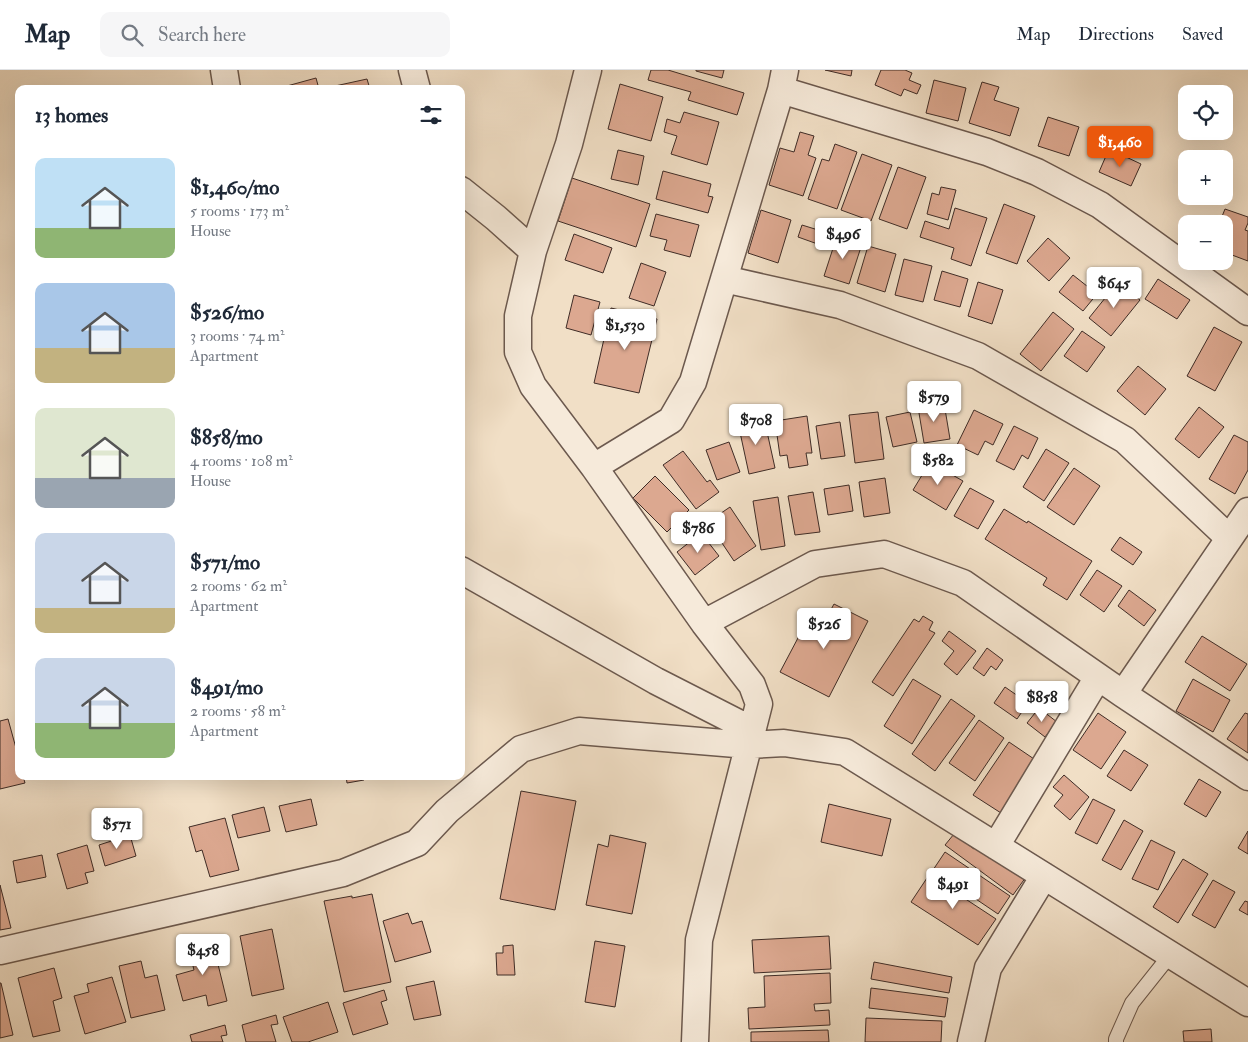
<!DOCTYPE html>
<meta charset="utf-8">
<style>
:root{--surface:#fff;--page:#f6f6f7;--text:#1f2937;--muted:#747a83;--line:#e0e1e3;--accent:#ea580c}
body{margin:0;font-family:"IM FELL Double Pica",serif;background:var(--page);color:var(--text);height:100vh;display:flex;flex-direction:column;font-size:19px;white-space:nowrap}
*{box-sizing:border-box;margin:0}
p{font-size:16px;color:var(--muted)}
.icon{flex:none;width:28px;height:28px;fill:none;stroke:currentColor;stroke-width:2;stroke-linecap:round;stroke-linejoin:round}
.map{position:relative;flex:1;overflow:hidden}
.drawer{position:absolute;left:15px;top:15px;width:450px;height:695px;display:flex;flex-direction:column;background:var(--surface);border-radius:10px;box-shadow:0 5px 20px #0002}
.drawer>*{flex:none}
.fabs{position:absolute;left:1178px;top:15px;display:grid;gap:10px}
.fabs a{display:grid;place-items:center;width:55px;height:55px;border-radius:10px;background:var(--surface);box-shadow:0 5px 20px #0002;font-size:25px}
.price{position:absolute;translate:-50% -42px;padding:0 11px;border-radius:5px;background:#fff;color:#222;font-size:16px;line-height:32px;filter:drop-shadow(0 1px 2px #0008)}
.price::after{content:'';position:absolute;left:50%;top:30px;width:15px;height:11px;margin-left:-8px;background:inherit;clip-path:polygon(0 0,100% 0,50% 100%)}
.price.selected{background:var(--accent);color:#fff}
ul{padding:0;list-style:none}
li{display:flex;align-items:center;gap:15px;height:125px;padding:0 20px}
li span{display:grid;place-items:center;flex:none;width:140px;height:100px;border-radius:10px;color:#555}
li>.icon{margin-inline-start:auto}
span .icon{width:60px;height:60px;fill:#fffc;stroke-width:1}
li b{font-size:21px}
h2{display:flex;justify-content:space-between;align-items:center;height:60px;padding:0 20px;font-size:21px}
header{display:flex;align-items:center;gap:30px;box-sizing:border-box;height:70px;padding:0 25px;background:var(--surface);border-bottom:1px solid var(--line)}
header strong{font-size:24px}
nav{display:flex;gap:28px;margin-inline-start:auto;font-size:18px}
.search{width:350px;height:45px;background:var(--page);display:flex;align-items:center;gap:12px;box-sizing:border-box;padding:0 18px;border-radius:10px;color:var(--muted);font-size:19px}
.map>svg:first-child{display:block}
.building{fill:#dca890;stroke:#3f2c26}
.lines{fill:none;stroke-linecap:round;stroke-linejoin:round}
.service-casing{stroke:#6c594e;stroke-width:16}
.minor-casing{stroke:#6c594e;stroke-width:29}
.service{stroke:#f6eada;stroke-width:14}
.minor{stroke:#f6eada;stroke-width:26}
</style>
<header>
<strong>Map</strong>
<div class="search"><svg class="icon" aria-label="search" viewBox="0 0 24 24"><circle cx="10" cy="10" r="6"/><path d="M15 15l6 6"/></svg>Search here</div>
<nav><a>Map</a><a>Directions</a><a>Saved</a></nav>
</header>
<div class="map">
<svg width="1248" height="972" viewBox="0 0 1248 972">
<rect width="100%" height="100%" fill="#f1dfc6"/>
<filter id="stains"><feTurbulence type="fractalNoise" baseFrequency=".004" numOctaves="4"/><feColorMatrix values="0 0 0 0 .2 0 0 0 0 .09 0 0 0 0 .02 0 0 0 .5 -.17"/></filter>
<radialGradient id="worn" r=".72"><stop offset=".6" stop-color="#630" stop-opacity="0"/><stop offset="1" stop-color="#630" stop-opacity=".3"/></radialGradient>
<path class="building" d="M651 0H668L744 23 737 45 688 30 691 22 648 10Z
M696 0H724L722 8 696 1Z
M825 0H852L851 6Z
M881 0H905L912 3 909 10 921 15 917 24 904 19 901 26 875 15Z
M316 8 319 19H276Z
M367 9 370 19H335V16Z
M934 10 966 18 958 51 926 43Z
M982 12 999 17 994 30 1019 38 1010 66 969 53Z
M620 14 663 27 651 71 608 59Z
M684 42 719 52 707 95 671 84 677 66 664 62 667 49 680 53Z
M1048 47 1079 57 1069 86 1038 76Z
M800 62 814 66 808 85 816 88 803 126 769 115 780 78 794 82Z
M835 74 857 82 837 139 808 129 822 89 829 91Z
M1109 79 1141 94 1131 116 1099 102Z
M618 80 644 86 638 115 611 109Z
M862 84 892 95 871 151 841 140Z
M898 97 926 107 907 159 879 149Z
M663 101 711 114 708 126 713 127 708 143 656 129Z
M572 108 650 134 636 177 558 151Z
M941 117 956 120 948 150 927 144 932 123 939 125Z
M1004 134 1035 146 1017 194 986 183Z
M955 138 987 148 971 196 951 189 954 178 920 167 925 151 949 159Z
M1225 139 1248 147V153L1245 160 1248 161V191L1224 182V154H1219Z
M761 140 791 150 778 193 748 183Z
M656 144 699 155 690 187 664 180 667 170 650 166Z
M802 155 831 164 826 177 798 167Z
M574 164 612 178 603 203 565 190Z
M837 166 862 174 849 214 824 206Z
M1048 168 1070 188 1049 211 1027 191Z
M868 176 896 184 885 222 857 213Z
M904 189 932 196 923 232 895 225Z
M641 193 666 202 654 236 629 228Z
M942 201 968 209 960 237 934 230Z
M1073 205 1097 224 1083 241 1059 222Z
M1158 209 1190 230 1177 249 1145 229Z
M978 212 1003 220 992 254 968 246Z
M1118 212 1140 230 1111 266 1089 248Z
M574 225 600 232 591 265 566 258Z
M611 238 657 249 639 323 594 313Z
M1053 242 1074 259 1041 301 1020 284Z
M1214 257 1242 272 1215 321 1187 306Z
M1082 261 1105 277 1087 302 1064 286Z
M1138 296 1166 319 1145 345 1117 321Z
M944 333 950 369 924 373 918 337Z
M1199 337 1224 357 1199 388 1175 369Z
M974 340 1003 354 993 375 985 371 978 385 957 375Z
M878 342 884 389 855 393 849 345Z
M910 342 917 372 893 377 886 347Z
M807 346 812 383H806L808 395 789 398 787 385 780 386 775 351Z
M764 348 775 398 749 404 738 353Z
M840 352 845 386 821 389 816 356Z
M1014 356 1038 368 1028 389 1022 385 1014 400 996 391Z
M1234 365 1248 372V400L1235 424 1209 409Z
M729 372 740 402 717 410 706 380Z
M1046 379 1069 393 1044 431 1023 417Z
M683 381 707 412 710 410 719 422 696 439 663 395Z
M930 392 963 411 946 440 913 420Z
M1074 398 1100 416 1074 455 1047 437Z
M655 406 689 440 667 462 633 428Z
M885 408 890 443 864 447 859 412Z
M849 415 853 441 828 445 824 419Z
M970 418 994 431 978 459 954 446Z
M813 422 820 462 795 465 788 426Z
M778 427 785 476 761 480 753 431Z
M730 437 756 476 734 491 708 452Z
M1004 439 1027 453 1028 451 1092 491 1067 530 1043 515 1047 508 985 469Z
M701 463 719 486 695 505 677 482Z
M1120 467 1142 482 1133 495 1111 480Z
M1097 500 1122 516 1104 542 1080 525Z
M1129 520 1156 540 1144 556 1118 536Z
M834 534 868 551 829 627 780 602 808 549 822 556Z
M923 546 933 552 929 560 935 563 893 626 872 612 914 549 919 552Z
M949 561 976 581 957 605 944 594 954 581 942 571Z
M1202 566 1247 594 1230 621 1185 592Z
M987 578 1003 590 996 600 991 596 984 606 973 598Z
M913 609 941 626 912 674 884 656Z
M1193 609 1230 630 1213 662 1176 641Z
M1005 617 1028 633 1017 649 994 633Z
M951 629 975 646 935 701 912 684Z
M1039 638 1057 652 1045 667 1027 653Z
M1098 643 1126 662 1101 699 1073 680Z
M1245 643 1248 644V683L1227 669Z
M8 649 19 689V706H23L25 713 0 719V651Z
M979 650 1004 668 975 711 949 693Z
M1009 672 1037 691 1001 743 973 725Z
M1124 680 1148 695 1131 721 1107 706Z
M1064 705 1089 727 1070 750 1054 736 1063 725 1053 717Z
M346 706H363L364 710 347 713Z
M1199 709 1221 722 1206 747 1184 734Z
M521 721 576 731 555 840 500 829Z
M311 729 317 755 286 762 279 736Z
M1093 729 1115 740 1097 774 1075 763Z
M829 734 891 749 882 786 821 772Z
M264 737 270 761 238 768 232 745Z
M225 748 239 800 210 807 202 780 196 782 189 757Z
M1124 750 1143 761 1121 800 1102 790Z
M1248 761V784L1238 778Z
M954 764 974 779 979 772 1026 807 1013 825 945 775Z
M130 765 136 786 105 796 99 775Z
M610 765 646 773 632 844 586 835 598 774 608 777Z
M1151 770 1175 782 1158 820 1132 809Z
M87 775 94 801 85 803 88 813 67 819 57 784Z
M945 782 1010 826 998 844 933 800Z
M42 785 46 807 17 813 13 791Z
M1183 789 1208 804 1178 853 1153 837Z
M929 805 996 849 978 875 911 832Z
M1213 810 1235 822 1215 858 1192 845Z
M0 815 11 858 0 860Z
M372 824 391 912 344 922 324 831 352 826V828Z
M1245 831 1248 832V845L1239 840Z
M408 843 412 854 422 851 431 882 395 892 383 851Z
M272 859 284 919 252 926 240 866Z
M829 866 831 899 754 903 752 870Z
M212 870 227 931 208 936 206 925 183 931 176 905 194 900 188 876Z
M595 871 625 876 615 937 585 932Z
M513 875 515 905H497L496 883H503V876Z
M141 891 145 908 157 905 165 940 131 948 119 896Z
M874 892 952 907 949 923 871 909Z
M54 898 62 928 53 931 60 961 33 967 18 908Z
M830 903 831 933 814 934 815 941 829 940 830 955 749 959 748 938 765 937 764 906Z
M112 907 126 952 85 964 74 926 89 922 87 914Z
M434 911 441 945 414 950 406 917Z
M0 913H1L13 965 0 968Z
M871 918 948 928 945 947 869 938Z
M384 920 387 930 381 932 388 954 353 965 343 933Z
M328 932 338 962 308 972H292L283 947Z
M276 945 278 954 271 955 276 972H246L242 955Z
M866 948 942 951 941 972H865Z
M225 955 227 965 221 966 223 972H192L190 965Z
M1211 959 1212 972H1184L1183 961Z
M828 960 829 972H751V962Z"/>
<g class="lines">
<defs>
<path id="service" d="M1116 972V969L1132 933 1171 884"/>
<path id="minor" d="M224 0 227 19
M412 0 417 19
M588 0 569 74 533 181 518 246V282L533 316 594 397
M781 20 987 82 1037 102 1100 135 1248 242
M461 120 496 148 533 181
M724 209 840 235 978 286 1125 370 1229 468
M461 500 656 611 752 660
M704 553 815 494 884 484 963 513 1123 624 1248 707
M1123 624 1248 441
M996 776 1098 607
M0 881 343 803 417 773 447 741 521 679 579 661 748 675 784 673 845 682 1248 933
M695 972 699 870 759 634 752 615 704 553 594 397 671 350 693 312 781 20 785 0
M971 972 988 898 1044 806"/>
</defs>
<use href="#service" class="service-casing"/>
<use href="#minor" class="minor-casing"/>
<use href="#service" class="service"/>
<use href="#minor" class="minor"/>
</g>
<rect width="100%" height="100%" filter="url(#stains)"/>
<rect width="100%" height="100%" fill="url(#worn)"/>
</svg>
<div class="fabs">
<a><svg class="icon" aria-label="locate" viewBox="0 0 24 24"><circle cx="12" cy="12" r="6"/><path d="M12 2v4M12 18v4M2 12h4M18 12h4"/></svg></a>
<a>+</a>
<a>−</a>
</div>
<b class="price selected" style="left:1120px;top:98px">$1,460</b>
<b class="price" style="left:843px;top:190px">$496</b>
<b class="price" style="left:1114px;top:239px">$645</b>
<b class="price" style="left:625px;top:281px">$1,530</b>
<b class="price" style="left:934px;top:353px">$579</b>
<b class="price" style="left:756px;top:376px">$708</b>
<b class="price" style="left:938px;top:416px">$582</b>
<b class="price" style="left:698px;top:484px">$786</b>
<b class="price" style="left:824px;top:580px">$526</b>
<b class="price" style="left:1042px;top:653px">$858</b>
<b class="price" style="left:117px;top:780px">$571</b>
<b class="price" style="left:953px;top:840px">$491</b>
<b class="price" style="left:203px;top:906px">$458</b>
<section class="drawer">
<h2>13 homes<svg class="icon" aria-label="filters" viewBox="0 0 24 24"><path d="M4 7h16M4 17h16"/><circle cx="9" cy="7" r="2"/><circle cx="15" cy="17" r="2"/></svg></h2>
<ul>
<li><span style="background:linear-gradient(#bfe0f5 70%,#8fb573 0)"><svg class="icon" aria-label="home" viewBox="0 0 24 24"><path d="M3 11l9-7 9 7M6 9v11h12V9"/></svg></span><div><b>$1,460/mo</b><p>5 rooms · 173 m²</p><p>House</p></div></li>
<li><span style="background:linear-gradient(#a9c7e8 65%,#c2b280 0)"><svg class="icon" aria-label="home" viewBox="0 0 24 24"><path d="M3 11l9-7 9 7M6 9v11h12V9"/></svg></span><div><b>$526/mo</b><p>3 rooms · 74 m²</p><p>Apartment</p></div></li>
<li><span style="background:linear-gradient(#dfe7d0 70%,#9aa5b1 0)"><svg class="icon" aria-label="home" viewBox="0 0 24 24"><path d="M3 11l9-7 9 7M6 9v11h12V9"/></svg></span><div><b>$858/mo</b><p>4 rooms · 108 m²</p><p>House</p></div></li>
<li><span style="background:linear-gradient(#c9d6e8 75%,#c2b280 0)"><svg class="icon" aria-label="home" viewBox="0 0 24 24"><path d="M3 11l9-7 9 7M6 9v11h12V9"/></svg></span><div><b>$571/mo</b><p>2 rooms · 62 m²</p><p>Apartment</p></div></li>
<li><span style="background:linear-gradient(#c9d6e8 65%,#8fb573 0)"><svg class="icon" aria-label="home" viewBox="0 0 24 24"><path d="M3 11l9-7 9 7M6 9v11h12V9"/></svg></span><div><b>$491/mo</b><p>2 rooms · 58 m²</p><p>Apartment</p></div></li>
</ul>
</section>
</div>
